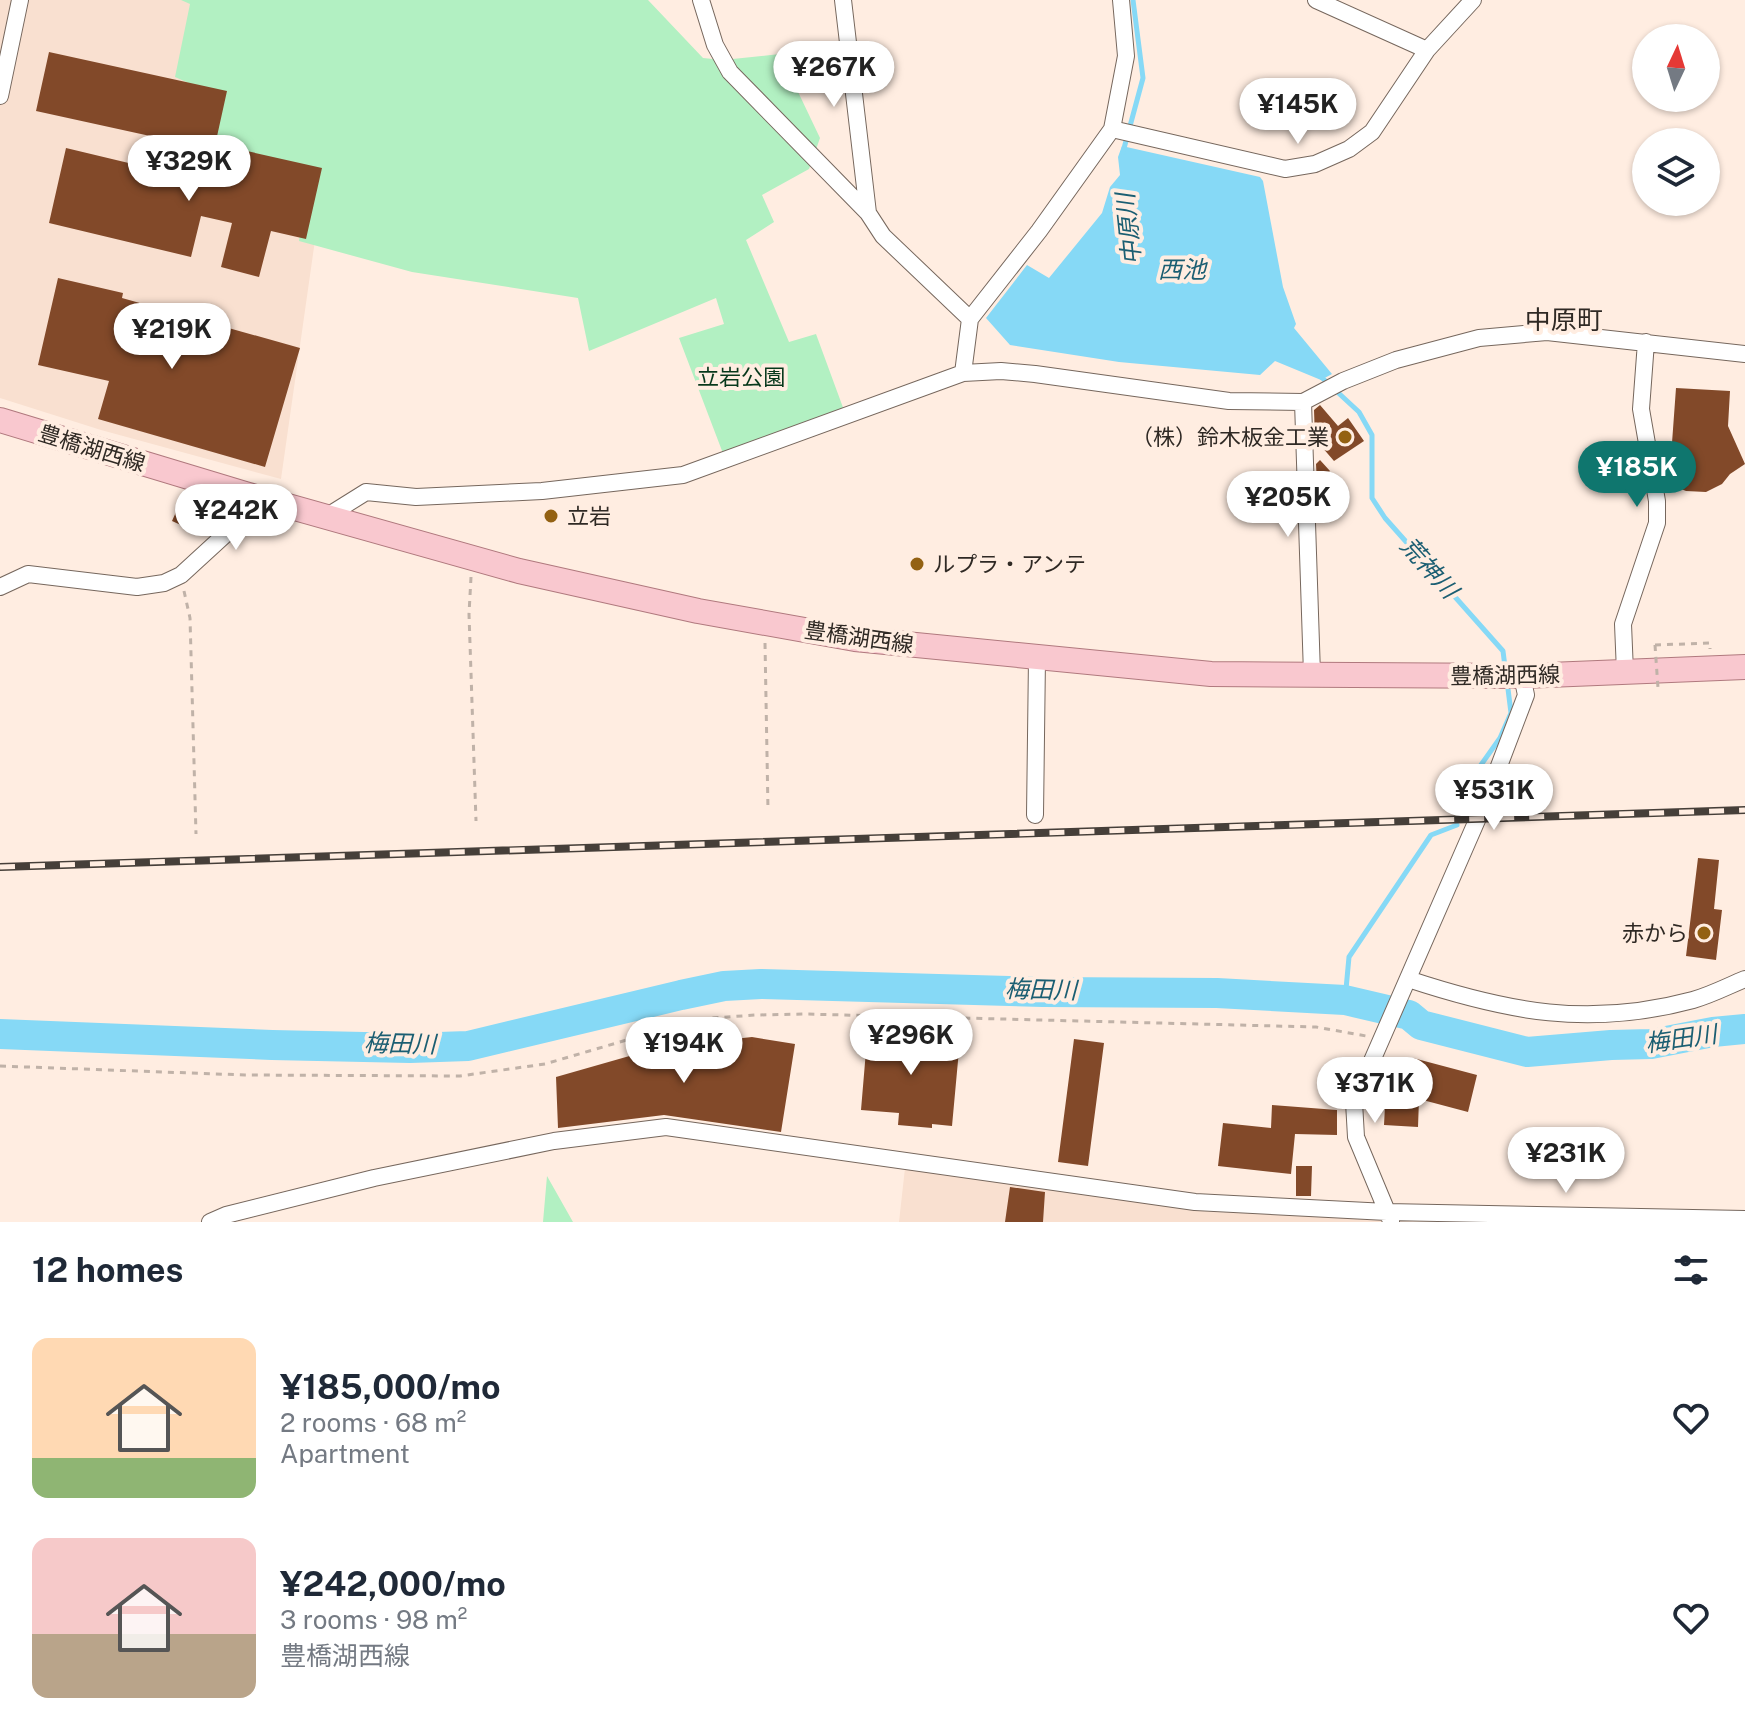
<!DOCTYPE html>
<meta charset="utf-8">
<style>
:root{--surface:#fff;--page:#f2f2f3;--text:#1f2937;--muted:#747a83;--accent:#0f766e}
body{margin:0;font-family:"Public Sans","Noto Sans JP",sans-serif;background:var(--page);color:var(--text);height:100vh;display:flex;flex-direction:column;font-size:30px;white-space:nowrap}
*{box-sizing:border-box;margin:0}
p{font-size:26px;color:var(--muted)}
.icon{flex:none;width:44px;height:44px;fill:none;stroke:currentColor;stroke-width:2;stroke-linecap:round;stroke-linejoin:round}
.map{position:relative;height:1222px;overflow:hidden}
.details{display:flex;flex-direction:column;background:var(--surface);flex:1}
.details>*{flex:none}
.needle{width:52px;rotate:4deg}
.tools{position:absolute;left:1632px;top:24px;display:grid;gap:16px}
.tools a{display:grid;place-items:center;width:88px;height:88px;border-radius:50%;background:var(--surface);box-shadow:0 2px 6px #0004;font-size:40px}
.price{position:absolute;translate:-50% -68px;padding:0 18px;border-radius:28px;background:#fff;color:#222;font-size:26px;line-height:52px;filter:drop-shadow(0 2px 4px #0008)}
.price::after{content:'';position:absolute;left:50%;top:48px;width:24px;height:18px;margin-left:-12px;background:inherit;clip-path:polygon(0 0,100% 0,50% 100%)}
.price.on{background:var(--accent);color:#fff}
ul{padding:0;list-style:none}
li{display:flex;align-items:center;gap:24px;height:200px;padding:0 32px}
li span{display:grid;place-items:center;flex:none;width:224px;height:160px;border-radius:16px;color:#555}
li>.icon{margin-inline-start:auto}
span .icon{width:96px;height:96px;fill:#fffc;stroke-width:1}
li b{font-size:34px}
h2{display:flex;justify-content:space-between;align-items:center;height:96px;padding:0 32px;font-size:34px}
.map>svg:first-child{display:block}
.built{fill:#f9e0d0}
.green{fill:#b2f0c2}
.water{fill:#86d9f6}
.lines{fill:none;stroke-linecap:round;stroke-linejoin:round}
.stream{stroke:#86d9f6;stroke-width:5}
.river{stroke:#86d9f6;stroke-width:30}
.building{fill:#824929}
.street-casing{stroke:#76675d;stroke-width:18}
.primary-casing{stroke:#b0797e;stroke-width:26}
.path{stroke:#c0b2a8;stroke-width:3;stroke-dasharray:6 6;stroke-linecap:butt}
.street{stroke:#fff;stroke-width:16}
.primary{stroke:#f9c8cf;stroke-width:24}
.rail-casing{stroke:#463f39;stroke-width:8}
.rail{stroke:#ffede1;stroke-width:5;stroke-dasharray:15;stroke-linecap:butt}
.path-bridge{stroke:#c0b2a8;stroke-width:3;stroke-dasharray:6 6;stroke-linecap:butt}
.poi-dot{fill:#936112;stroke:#ffede1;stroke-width:3}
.labels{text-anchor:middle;stroke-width:8;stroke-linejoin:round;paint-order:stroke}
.park-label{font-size:22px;fill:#07381b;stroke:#ffede1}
.poi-label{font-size:22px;fill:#2f2924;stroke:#ffede1;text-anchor:end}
.street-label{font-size:22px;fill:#2f2924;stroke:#ffede1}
.water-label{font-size:24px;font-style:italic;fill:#1b5e72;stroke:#ffede1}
.quarter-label{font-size:26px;fill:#2f2924;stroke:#ffede1}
</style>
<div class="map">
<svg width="1745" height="1222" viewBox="0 0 1745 1222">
<rect width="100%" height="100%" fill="#ffede1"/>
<path class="built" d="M0 0H196L326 163 281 479 101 430 0 398Z
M905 1168 1210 1212 1380 1216 1382 1222H899Z"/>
<path class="green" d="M181 0H648L703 58 723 60 780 54 820 138 809 169 762 195 774 222 746 240 789 342 816 334 845 413 724 456 679 338 724 324 716 298 589 351 578 298 412 272 299 241 308 173 215 147 223 98 175 77 190 4Z
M547 1176 573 1222H543Z"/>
<path class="water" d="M1122 146 1260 177 1263 181 1283 287 1296 324 1294 328 1332 374 1321 380 1275 361 1260 375 1119 362 1010 345 986 318 1027 265 1049 278 1102 213 1110 187 1120 175 1118 157Z"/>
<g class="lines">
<path class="stream" d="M1123 152 1143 78 1133 0
M1319 375 1359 412 1372 435V498L1385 518 1503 651 1505 667
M1459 796 1500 738 1511 713 1507 681
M1345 1000 1349 957 1431 835 1457 825"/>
<path class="river" d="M0 1034 272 1045 410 1048 468 1046 681 995 724 986 761 984 1043 992 1217 993 1345 1000 1409 1015 1421 1025 1527 1052 1611 1045 1651 1044 1713 1032 1745 1029"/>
</g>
<path class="building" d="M49 52 227 91 214 150 36 111Z
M220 145 322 168 306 239 271 231 259 277 221 267 232 223 201 216 191 257 49 223 66 148 212 183Z
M58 278 123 293 122 298 300 348 265 467 98 419 109 381 38 365Z
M1676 388 1730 391 1728 426 1745 464 1730 474 1722 484 1706 492 1686 491 1669 484Z
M1320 405 1338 426 1348 418 1364 441 1334 461 1315 439 1314 410Z
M1320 460 1330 471 1317 484 1316 464Z
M185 492 209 499 194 531 172 521Z
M1698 858 1719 860 1714 909 1722 910 1716 960 1686 956Z
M868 1027 902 1030V1034L960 1039 952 1126 932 1124V1128L898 1125 899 1113 861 1110Z
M752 1037 795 1044 781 1132 664 1115 558 1128 556 1077 661 1047Z
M1074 1039 1104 1043 1088 1166 1058 1162Z
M1413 1058 1477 1075 1468 1112 1419 1099 1418 1127 1384 1125 1385 1106 1400 1107Z
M1272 1105 1337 1110V1135L1295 1134 1291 1174 1218 1166 1223 1123 1271 1128Z
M1296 1166H1312L1311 1196H1296Z
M1010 1187 1045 1192 1043 1222H1005Z"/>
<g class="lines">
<defs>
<path id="street" d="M701 0 715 45 730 72 868 213 883 236 970 319
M843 0 868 213
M1316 0 1427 50
M0 96 20 0
M1112 129 1285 169 1315 164 1349 149 1372 132 1427 50 1473 0
M963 373 970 319 1039 231 1112 129 1126 56 1121 0
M1303 402 1312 674
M326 517 366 492 416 497 542 491 683 475 963 373 1001 371 1035 374 1229 401 1303 402 1343 381 1396 360 1479 338 1547 332 1745 354
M0 587 28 574 137 587 164 583 181 575 229 531 245 494
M1625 672 1623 624 1657 523V501L1641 409 1646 342
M1035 815 1037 658
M1408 979C1508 1012 1589 1028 1693 1000 1711 995 1728 986 1745 979
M1391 1221 1356 1137 1354 1102 1488 795 1526 695 1522 676
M210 1222 226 1215 374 1178 554 1141 666 1127 1195 1202 1387 1212 1745 1219"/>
<path id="primary" d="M0 420 245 494 519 571 698 611 855 639 1211 674 1522 676 1745 667"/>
</defs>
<use href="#street" class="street-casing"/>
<use href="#primary" class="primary-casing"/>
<path class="path" d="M471 577 469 614 476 821
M184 591 190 618 196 834
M765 643 768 810
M1655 645 1710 643V649
M0 1066 245 1075 460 1076 545 1064 698 1019 756 1015 805 1014 1316 1027 1366 1036"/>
<use href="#street" class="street"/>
<use href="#primary" class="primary"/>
<defs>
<path id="rail" d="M0 867 1745 810"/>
</defs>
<use href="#rail" class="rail-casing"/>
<use href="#rail" class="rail"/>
<path class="path-bridge" d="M1655 645 1658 688"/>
</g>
<g class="poi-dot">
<circle cx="1345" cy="437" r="8"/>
<circle cx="551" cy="516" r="8"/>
<circle cx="917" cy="564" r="8"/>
<circle cx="1704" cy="933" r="8"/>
</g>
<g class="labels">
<g class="park-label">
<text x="741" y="385">立岩公園</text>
</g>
<g class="poi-label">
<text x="1329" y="445">（株）鈴木板金工業</text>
<text x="567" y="524" text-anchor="start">立岩</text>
<text x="933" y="572" text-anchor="start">ルプラ・アンテ</text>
<text x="1688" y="941">赤から</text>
</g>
<g class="street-label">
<text transform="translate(92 448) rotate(17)" y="8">豊橋湖西線</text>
<text transform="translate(859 637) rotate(8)" y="8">豊橋湖西線</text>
<text transform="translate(1505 675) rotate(-1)" y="8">豊橋湖西線</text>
</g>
<g class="water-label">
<text transform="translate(1129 229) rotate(-96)" y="8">中原川</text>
<text x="1182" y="278">西池</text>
<text transform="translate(1429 568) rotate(48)" y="8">荒神川</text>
<text transform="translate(1041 990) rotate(1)" y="8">梅田川</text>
<text transform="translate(1681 1039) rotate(-8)" y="8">梅田川</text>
<text transform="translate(400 1044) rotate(1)" y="8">梅田川</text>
</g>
<g class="quarter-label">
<text x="1564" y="329">中原町</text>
</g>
</g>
</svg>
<div class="tools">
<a><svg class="needle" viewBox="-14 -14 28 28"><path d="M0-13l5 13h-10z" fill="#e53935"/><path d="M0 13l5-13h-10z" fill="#747a83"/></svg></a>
<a><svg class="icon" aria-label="layers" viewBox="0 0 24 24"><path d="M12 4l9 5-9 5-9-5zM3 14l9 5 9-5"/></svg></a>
</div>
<b class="price" style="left:834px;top:109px">¥267K</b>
<b class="price" style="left:1298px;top:146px">¥145K</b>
<b class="price" style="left:189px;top:203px">¥329K</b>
<b class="price" style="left:172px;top:371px">¥219K</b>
<b class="price on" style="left:1637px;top:509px">¥185K</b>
<b class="price" style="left:1288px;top:539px">¥205K</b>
<b class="price" style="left:236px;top:552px">¥242K</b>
<b class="price" style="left:1494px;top:832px">¥531K</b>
<b class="price" style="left:911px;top:1077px">¥296K</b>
<b class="price" style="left:684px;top:1085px">¥194K</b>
<b class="price" style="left:1375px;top:1125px">¥371K</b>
<b class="price" style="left:1566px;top:1195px">¥231K</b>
</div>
<section class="details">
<h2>12 homes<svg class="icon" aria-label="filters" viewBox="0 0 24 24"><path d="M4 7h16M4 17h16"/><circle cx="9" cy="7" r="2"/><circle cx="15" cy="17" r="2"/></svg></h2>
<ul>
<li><span style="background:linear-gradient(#ffd9b3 75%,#8fb573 0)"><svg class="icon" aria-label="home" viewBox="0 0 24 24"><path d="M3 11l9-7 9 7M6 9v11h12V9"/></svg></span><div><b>¥185,000/mo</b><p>2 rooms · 68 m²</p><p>Apartment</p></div><svg class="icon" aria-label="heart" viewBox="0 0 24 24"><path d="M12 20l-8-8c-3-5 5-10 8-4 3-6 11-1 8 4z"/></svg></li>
<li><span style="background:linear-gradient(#f6c9c9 60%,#b9a48a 0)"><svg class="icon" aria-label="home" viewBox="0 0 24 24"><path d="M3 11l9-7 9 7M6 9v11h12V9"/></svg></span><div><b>¥242,000/mo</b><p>3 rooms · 98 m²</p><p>豊橋湖西線</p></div><svg class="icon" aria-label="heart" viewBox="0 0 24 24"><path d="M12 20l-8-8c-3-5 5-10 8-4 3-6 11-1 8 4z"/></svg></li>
</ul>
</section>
